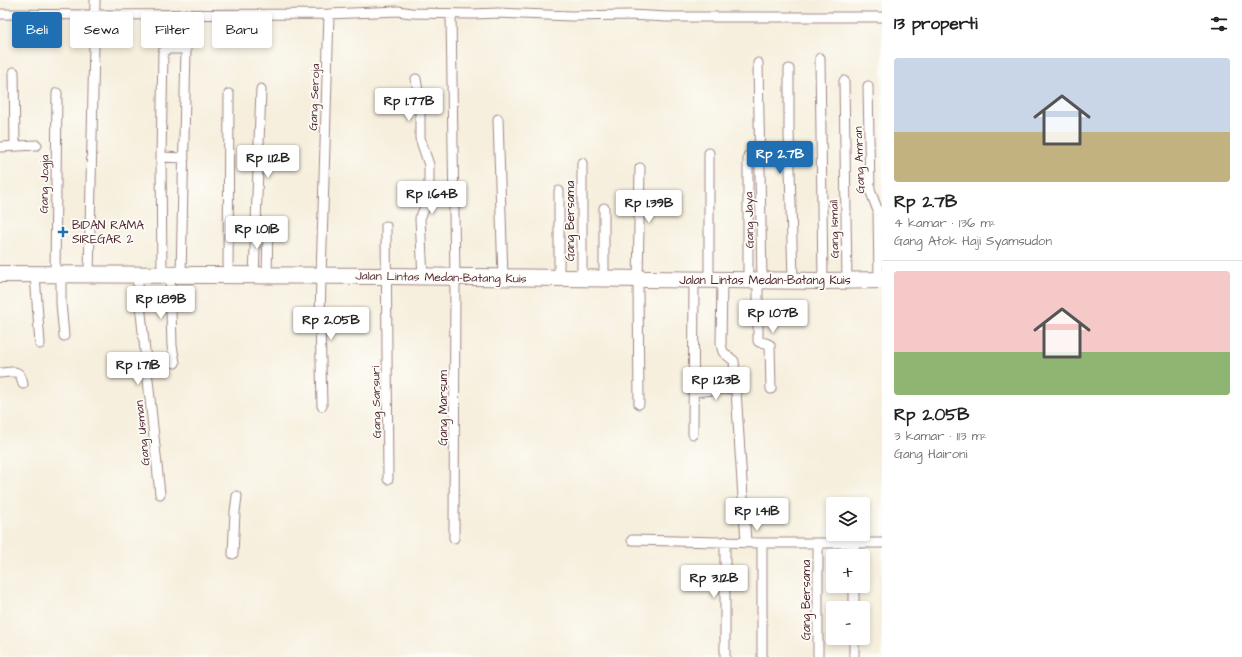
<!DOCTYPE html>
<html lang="id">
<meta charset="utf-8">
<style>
:root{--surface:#fff;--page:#f6f6f6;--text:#202124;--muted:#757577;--line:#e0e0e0;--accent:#1f6fb2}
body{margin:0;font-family:"Architects Daughter",sans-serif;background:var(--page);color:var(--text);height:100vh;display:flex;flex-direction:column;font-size:15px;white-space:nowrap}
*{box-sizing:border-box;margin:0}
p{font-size:13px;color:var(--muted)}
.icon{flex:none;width:22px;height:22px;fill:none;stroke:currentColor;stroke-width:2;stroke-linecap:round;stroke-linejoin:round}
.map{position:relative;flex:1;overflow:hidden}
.sheet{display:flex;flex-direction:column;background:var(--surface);width:360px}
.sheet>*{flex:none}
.banner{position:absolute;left:12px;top:12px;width:380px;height:36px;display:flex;gap:8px}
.controls{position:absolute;left:826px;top:497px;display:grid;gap:8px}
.controls a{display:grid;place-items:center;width:44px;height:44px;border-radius:4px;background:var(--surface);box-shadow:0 2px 6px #0003;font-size:20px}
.price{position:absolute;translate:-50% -34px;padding:0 9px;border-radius:4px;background:#fff;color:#222;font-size:13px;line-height:26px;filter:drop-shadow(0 1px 2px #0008)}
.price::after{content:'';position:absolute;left:50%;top:24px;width:12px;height:9px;margin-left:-6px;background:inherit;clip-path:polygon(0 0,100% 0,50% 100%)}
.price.active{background:var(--accent);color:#fff}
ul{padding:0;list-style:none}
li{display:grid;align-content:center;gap:8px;height:212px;padding:0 12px}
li+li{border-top:1px solid var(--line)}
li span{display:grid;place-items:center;height:124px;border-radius:4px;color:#555}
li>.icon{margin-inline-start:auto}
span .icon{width:72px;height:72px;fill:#fffc;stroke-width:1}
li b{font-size:17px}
h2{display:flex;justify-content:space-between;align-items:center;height:48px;padding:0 12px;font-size:17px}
.pill{padding:0 14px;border-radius:4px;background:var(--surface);box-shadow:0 2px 6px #0003;font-size:14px;line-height:36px}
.pill.active{background:var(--accent);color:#fff}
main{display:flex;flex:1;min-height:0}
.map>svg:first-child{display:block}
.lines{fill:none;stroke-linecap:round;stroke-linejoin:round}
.street-casing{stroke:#a08784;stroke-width:11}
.highway-casing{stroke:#a08784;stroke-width:18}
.street{stroke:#fff;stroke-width:9}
.highway{stroke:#fff;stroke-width:16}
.poi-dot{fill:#1f6fb2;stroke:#fdfcf7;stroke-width:1.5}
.labels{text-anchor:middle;stroke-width:3.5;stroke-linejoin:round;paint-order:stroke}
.street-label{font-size:12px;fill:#4a1f2b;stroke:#fdfcf7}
.poi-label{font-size:12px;fill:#4a1f2b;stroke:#fdfcf7;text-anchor:start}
</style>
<main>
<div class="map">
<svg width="882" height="657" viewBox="0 0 882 657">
<rect width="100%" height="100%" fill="#fdfcf7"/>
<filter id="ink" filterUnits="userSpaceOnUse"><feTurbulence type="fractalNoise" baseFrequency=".025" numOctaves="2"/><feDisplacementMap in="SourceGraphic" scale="8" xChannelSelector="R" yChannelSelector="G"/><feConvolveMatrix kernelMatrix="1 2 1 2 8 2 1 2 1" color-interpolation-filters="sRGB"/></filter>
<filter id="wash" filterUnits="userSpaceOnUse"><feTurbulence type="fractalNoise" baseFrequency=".012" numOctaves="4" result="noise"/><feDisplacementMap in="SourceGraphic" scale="16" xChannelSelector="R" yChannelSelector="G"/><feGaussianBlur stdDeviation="0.9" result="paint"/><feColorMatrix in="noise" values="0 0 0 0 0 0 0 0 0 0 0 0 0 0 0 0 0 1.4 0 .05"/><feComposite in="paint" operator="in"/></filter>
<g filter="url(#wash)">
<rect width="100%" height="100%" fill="#f6efdd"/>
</g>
<g filter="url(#ink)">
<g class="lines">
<defs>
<path id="street" d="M0 14 95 15 329 14 398 11 411 13 473 14 498 13 571 16 630 15 667 17H882
M451 14 455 278 454 538
M820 58 823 281
M758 63 762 280
M789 69V132L793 280
M14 72 15 146
M416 79 420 104V138L429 165V199L420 218 423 278
M844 81 847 281
M868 86 870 190 878 211 879 280
M498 119 503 278
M0 147 37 145
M161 157 184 158
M582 163V279
M559 191V278
M386 226 388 479
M35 275 40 344
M55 275 57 93
M61 275V303L64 336
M89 275 95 0
M137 275 160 494
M162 275 161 157 163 52 167 49H186
M170 275 172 346 175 363
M181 275 186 49V14
M228 275 229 94
M254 276 261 89
M267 276 268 225
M604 279V208
M709 280V153
M722 280 721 344 723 352 734 361 746 542
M748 280V156
M758 280V341L759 342 766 343 770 345 771 389
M0 373C14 372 20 368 23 384
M693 392 736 388
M639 404 638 284 640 168
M322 406 320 319 321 276 329 14
M693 434 694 280
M632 540 762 543H882
M725 541V657
M854 542V556
M818 543V657
M233 554 235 512 237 496
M854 586V608
M854 638V657
M762 657V543"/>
<path id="highway" d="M0 274 386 276 823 281 882 280"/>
</defs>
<use href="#street" class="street-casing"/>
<use href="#highway" class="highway-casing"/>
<use href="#street" class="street"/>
<use href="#highway" class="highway"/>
</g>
</g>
<path class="poi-dot" d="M61 226h4v4h4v4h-4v4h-4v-4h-4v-4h4z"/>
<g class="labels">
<g class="street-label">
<text transform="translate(314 97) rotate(-88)" y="4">Gang Seroja</text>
<text transform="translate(859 160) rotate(-92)" y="4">Gang Amran</text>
<text transform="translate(44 184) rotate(-89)" y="4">Gang Jogja</text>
<text transform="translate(749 220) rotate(-91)" y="4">Gang Jaya</text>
<text transform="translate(570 221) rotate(-90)" y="4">Gang Bersama</text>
<text transform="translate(834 229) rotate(-91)" y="4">Gang Ismail</text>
<text transform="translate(441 277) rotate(1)" y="4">Jalan Lintas Medan–Batang Kuis</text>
<text x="765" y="284">Jalan Lintas Medan–Batang Kuis</text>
<text transform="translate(376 402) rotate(-91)" y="4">Gang Sarsuri</text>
<text transform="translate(443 408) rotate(-90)" y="4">Gang Marsum</text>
<text transform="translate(142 433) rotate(-96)" y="4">Gang Usman</text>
<text transform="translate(806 600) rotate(-90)" y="4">Gang Bersama</text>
</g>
<g class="poi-label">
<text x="72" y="229">BIDAN RAMA<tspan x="72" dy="14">SIREGAR 2</tspan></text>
</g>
</g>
</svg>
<div class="controls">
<a><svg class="icon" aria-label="layers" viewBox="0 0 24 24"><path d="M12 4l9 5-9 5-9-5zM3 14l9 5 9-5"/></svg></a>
<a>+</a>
<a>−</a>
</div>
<b class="price" style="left:409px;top:122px">Rp 1.77B</b>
<b class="price active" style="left:780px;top:175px">Rp 2.7B</b>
<b class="price" style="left:268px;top:179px">Rp 1.12B</b>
<b class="price" style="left:432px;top:215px">Rp 1.64B</b>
<b class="price" style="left:649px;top:224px">Rp 1.39B</b>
<b class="price" style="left:257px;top:250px">Rp 1.01B</b>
<b class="price" style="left:161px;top:320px">Rp 1.89B</b>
<b class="price" style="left:773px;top:334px">Rp 1.07B</b>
<b class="price" style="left:331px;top:341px">Rp 2.05B</b>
<b class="price" style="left:138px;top:386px">Rp 1.71B</b>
<b class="price" style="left:716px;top:401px">Rp 1.23B</b>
<b class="price" style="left:757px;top:532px">Rp 1.41B</b>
<b class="price" style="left:714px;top:599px">Rp 3.12B</b>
<div class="banner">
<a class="pill active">Beli</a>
<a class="pill">Sewa</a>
<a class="pill">Filter</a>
<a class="pill">Baru</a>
</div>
</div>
<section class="sheet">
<h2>13 properti<svg class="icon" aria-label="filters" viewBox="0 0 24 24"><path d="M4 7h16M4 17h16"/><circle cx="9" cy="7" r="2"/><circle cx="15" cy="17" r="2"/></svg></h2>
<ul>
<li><span style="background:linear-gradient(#c9d6e8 60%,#c2b280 0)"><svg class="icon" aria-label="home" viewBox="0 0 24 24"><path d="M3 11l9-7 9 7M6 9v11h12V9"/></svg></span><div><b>Rp 2.7B</b><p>4 kamar · 136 m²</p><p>Gang Atok Haji Syamsudon</p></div></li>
<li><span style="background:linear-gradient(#f6c9c9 65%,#8fb573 0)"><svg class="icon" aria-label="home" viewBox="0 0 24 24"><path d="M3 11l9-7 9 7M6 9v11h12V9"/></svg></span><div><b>Rp 2.05B</b><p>3 kamar · 113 m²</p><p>Gang Haironi</p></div></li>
</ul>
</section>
</main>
